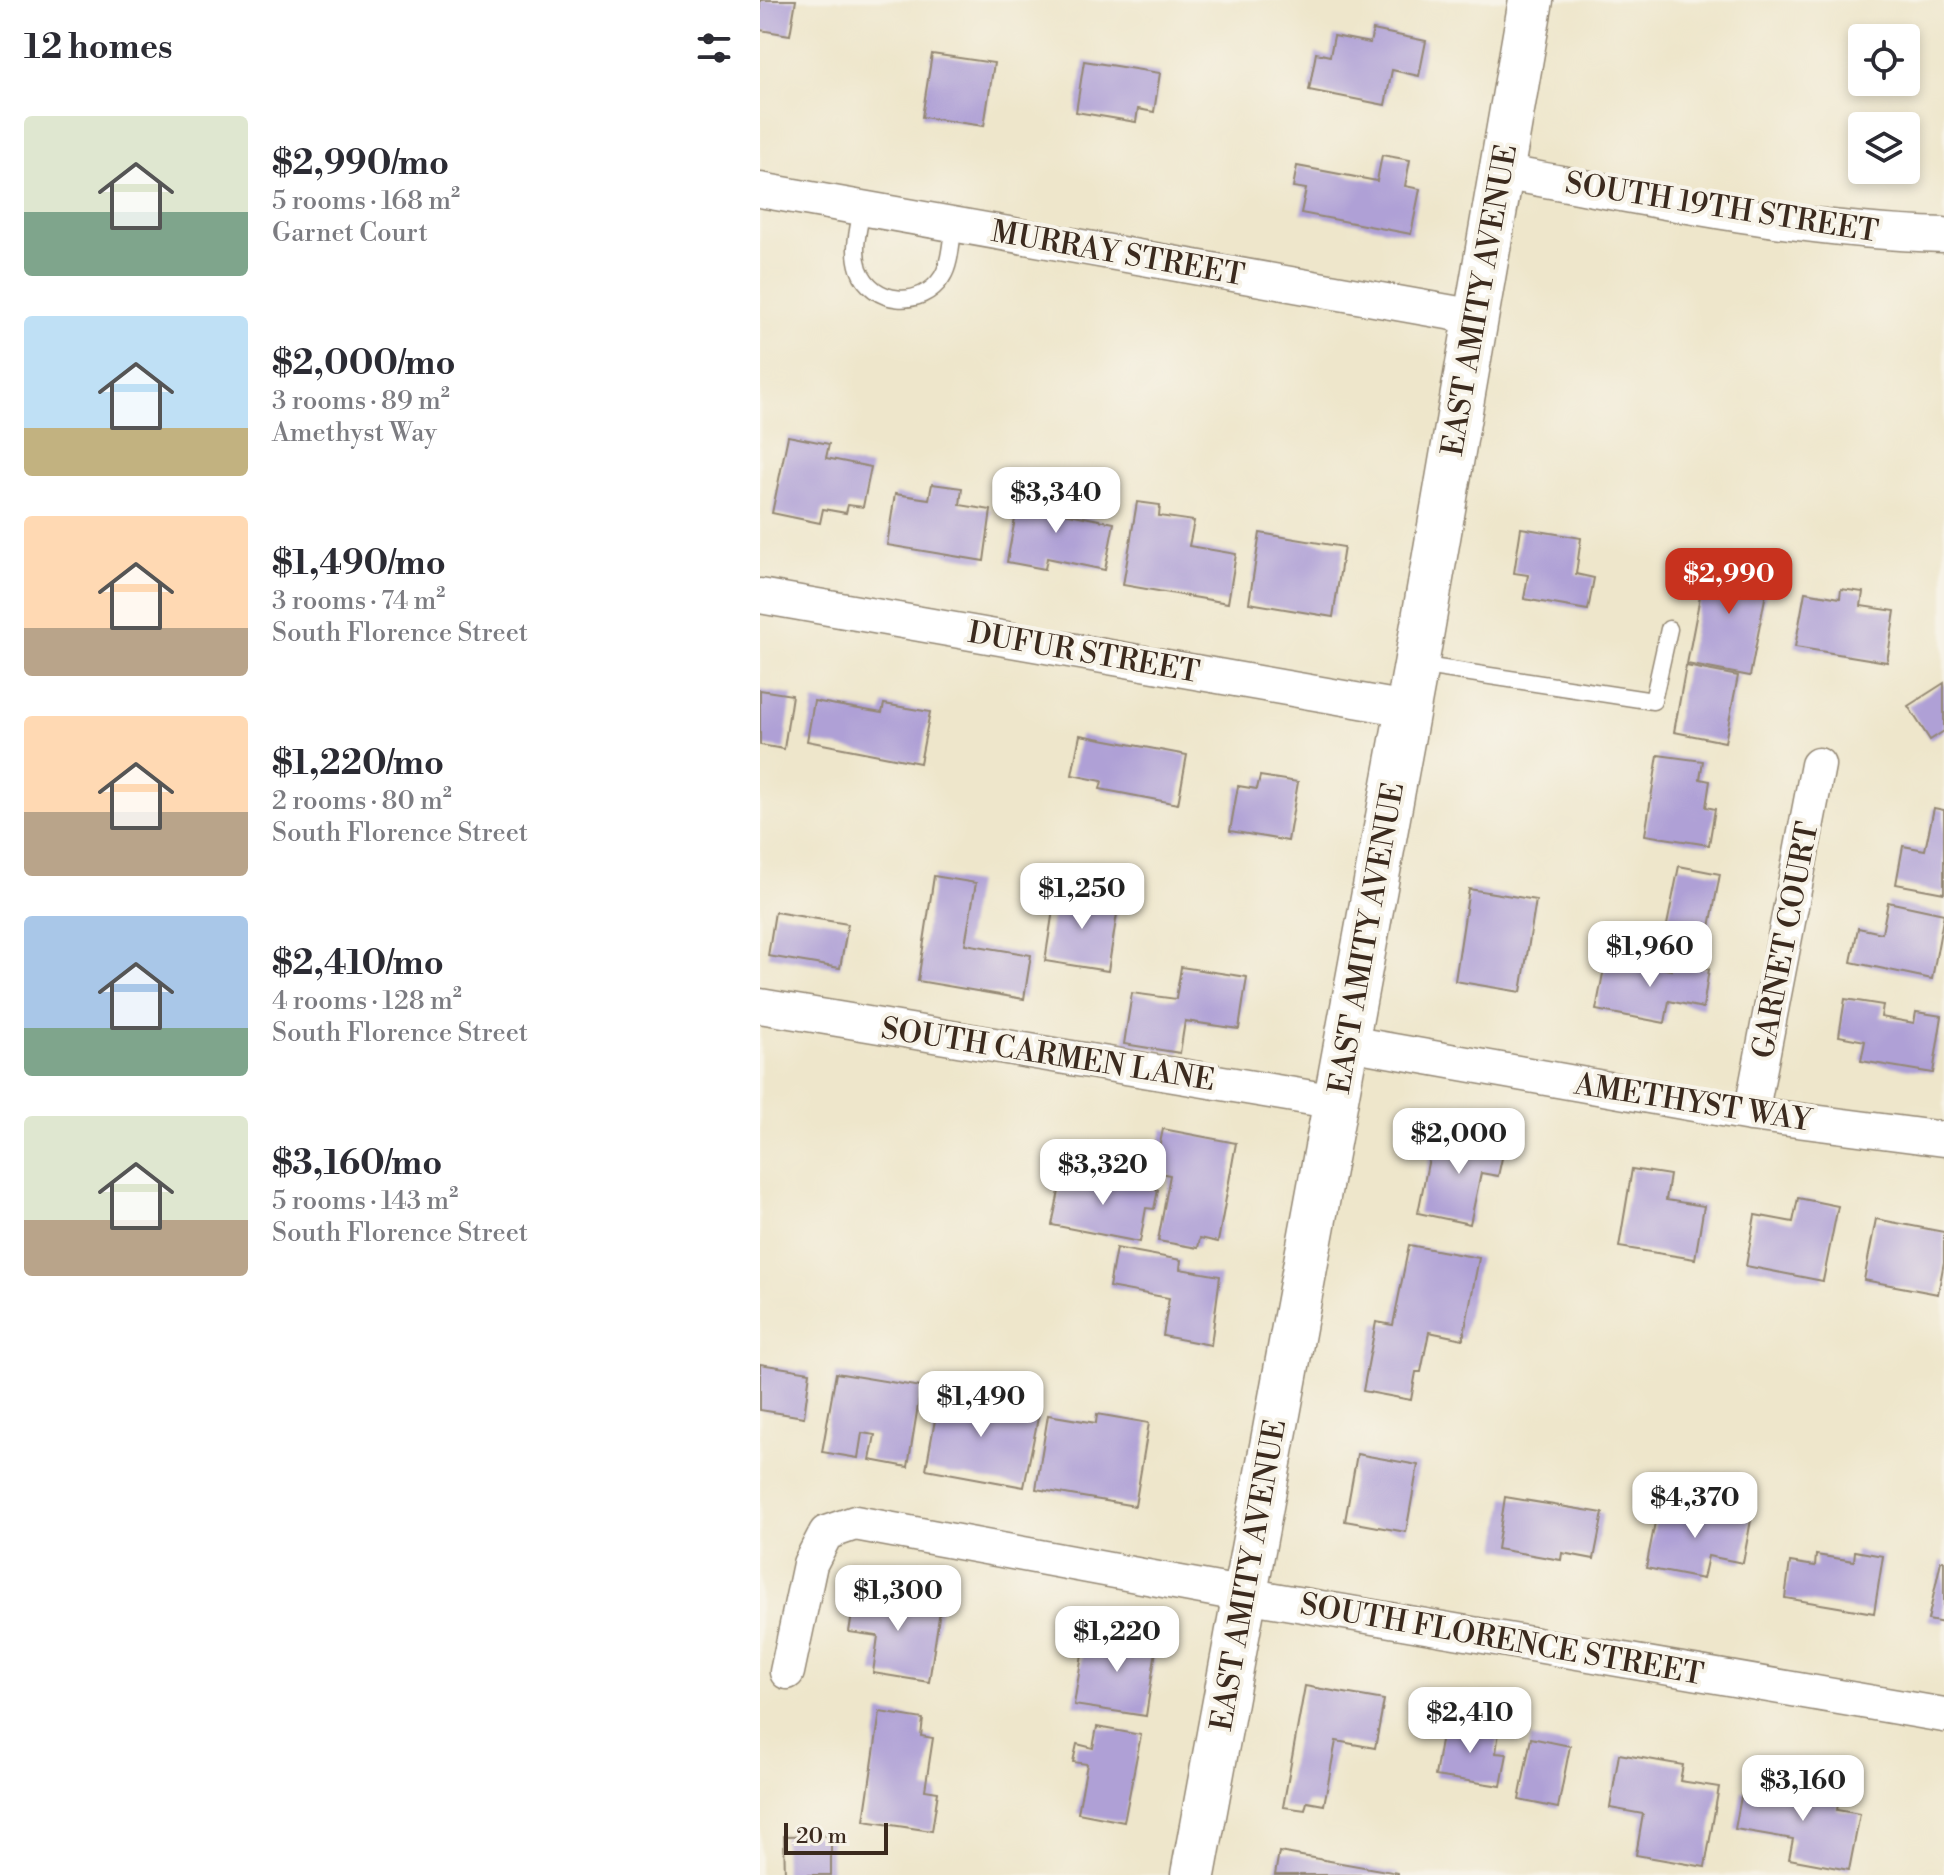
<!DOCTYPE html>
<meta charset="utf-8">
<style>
:root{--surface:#fff;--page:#f7f7f7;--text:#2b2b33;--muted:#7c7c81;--accent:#c8321e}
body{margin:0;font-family:"Libre Bodoni",serif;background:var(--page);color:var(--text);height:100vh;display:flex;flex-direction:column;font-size:30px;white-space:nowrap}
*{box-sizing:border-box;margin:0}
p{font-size:26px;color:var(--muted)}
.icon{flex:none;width:44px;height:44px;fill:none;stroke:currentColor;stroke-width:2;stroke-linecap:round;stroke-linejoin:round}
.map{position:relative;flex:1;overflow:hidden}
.drawer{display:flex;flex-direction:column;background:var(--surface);width:760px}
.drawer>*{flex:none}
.buttons{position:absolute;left:1088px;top:24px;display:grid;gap:16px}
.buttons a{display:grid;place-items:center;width:72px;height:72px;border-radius:8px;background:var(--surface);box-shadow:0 4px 12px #0003;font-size:40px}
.scale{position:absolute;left:24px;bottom:20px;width:104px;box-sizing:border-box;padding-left:8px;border:4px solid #3b2a1e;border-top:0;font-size:22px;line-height:28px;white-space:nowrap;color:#3b2a1e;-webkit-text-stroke:6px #f7f3e8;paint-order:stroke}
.price{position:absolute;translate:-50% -68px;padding:0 18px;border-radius:16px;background:#fff;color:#222;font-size:26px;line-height:52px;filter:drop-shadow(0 2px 4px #0008)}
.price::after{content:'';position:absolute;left:50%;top:48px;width:24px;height:18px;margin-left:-12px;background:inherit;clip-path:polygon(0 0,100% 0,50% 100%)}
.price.active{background:var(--accent);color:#fff}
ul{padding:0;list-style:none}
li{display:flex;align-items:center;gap:24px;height:200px;padding:0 24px}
li span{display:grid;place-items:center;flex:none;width:224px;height:160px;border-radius:8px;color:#555}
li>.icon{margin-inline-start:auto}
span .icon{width:96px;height:96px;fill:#fffc;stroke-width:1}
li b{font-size:34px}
h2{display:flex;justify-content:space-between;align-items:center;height:96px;padding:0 24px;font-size:34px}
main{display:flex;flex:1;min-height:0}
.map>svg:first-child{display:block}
.building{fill:#afa0d6}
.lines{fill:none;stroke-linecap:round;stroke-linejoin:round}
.lane-casing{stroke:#948874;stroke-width:19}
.street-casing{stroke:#948874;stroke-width:37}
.secondary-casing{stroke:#948874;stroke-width:47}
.lane{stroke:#fff;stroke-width:16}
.street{stroke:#fff;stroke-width:34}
.secondary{stroke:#fff;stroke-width:44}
.labels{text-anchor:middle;stroke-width:8;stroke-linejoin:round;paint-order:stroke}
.street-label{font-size:30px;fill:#3b2a1e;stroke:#f7f3e8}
</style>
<main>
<section class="drawer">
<h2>12 homes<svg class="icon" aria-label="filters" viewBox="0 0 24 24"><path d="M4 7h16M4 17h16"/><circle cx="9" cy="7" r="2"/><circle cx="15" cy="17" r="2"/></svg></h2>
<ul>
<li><span style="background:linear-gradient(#dfe7d0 60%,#7fa58c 0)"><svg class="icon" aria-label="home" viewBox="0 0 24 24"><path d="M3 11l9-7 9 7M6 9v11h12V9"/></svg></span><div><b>$2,990/mo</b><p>5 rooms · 168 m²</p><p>Garnet Court</p></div></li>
<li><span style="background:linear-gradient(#bfe0f5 70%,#c2b280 0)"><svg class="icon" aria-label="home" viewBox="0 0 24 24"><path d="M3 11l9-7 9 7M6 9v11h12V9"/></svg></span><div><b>$2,000/mo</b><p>3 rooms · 89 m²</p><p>Amethyst Way</p></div></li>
<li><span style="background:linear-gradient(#ffd9b3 70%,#b9a48a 0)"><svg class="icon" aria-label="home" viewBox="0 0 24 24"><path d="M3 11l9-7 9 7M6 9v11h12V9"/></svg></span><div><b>$1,490/mo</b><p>3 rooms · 74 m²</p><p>South Florence Street</p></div></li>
<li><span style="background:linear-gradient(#ffd9b3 60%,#b9a48a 0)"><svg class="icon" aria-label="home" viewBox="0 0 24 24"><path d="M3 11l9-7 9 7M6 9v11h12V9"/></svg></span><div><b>$1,220/mo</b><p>2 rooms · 80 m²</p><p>South Florence Street</p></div></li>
<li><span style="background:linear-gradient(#a9c7e8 70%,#7fa58c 0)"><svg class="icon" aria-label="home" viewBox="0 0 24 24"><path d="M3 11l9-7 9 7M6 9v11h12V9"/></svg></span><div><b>$2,410/mo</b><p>4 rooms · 128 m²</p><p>South Florence Street</p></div></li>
<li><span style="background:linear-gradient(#dfe7d0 65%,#b9a48a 0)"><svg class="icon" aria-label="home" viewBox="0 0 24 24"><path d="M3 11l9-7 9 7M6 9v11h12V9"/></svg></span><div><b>$3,160/mo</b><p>5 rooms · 143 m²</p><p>South Florence Street</p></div></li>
</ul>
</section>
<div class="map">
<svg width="1184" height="1875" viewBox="0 0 1184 1875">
<rect width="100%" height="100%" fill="#f7f3e8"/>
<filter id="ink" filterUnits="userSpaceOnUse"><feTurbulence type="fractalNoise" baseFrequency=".0125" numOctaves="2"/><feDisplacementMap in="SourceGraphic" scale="16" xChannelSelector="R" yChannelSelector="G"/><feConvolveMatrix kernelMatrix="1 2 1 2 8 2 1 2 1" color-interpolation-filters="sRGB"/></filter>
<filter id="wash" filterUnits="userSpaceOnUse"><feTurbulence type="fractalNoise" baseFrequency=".006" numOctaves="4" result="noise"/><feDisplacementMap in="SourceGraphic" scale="32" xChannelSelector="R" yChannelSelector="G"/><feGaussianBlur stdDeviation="1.8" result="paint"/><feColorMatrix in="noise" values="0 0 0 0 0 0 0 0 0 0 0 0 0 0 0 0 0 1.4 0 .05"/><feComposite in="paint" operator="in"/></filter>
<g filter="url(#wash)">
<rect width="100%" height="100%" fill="#eee6cb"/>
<g id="blocks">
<path class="building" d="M0 0H36L30 35 0 30Z
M613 30 666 41 659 76 632 70 625 105 549 90 556 53 570 56 574 36 610 43Z
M172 54 234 63 224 126 162 117Z
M324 61 400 73 394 112 378 109 376 122 316 112Z
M622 155 650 160 645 186 660 189 651 234 541 213 546 189 533 187 537 166 617 181Z
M28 436 69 444 66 458 111 467 103 507 88 505 86 513 63 509 60 523 12 513Z
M172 484 202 488 200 505 231 510 224 561 127 545 135 494 169 499Z
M261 487 288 492 284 509 354 523 345 570 287 558 285 569 247 562Z
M377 502 400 505 399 516 434 521 429 546 476 554 468 603 363 585Z
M761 528 821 538 816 574 834 578 828 610 764 599 768 575 754 573Z
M500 533 584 547 573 617 489 603Z
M948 555 1011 567 990 676 927 664Z
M1081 589 1103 592 1101 606 1135 611 1127 662 1035 647 1045 592 1080 598Z
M926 666 978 676 965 742 914 732Z
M1184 683V731L1170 740 1148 706Z
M0 690 32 695 24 749 0 745Z
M54 701 122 713 124 704 170 712 160 763 47 741Z
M320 735 427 755 418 804 340 789 342 781 312 775Z
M898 755 943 761 940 779 950 781 946 807 955 809 949 845 885 835Z
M500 776 538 782 528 841 470 831 478 786 497 789Z
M1174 808 1184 810V893L1136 884 1143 846 1165 850Z
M919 866 960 874 947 943 905 935Z
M174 876 216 883 205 944 271 955 264 999 158 981Z
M709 889 776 900 761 992 695 981Z
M296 891 359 901 348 971 285 961Z
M1128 902 1184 914 1172 979 1091 962 1098 928 1122 933Z
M15 912 88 924 80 968 8 956Z
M846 958 911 970 912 962 949 969 943 1008 909 1001 905 1023 836 1010Z
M421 967 487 977 479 1029 425 1021 420 1053 364 1044 372 993 416 999Z
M1085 999 1123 1005 1121 1017 1154 1023 1156 1012 1182 1016 1173 1073 1101 1061 1105 1041 1079 1036Z
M403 1129 476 1143 458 1242 440 1238 438 1248 398 1241 410 1175 394 1172Z
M710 1132 746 1140 738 1176 721 1173 710 1224 658 1213 673 1138 707 1145Z
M872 1169 910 1175 906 1200 944 1206 935 1259 859 1247Z
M303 1172 398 1190 394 1209 386 1208 380 1242 292 1225Z
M1038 1198 1078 1206 1063 1281 986 1266 995 1215 1033 1222Z
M1116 1219 1184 1232V1262L1178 1294 1104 1280Z
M649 1245 719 1258 703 1339 669 1332 661 1372H656L651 1400 603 1391 616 1322 633 1325Z
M356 1248 421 1260 420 1269 460 1276 451 1345 403 1336 409 1298 349 1287Z
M0 1364 50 1372 44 1417 0 1410Z
M76 1373 161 1387 148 1467 110 1460 115 1435 102 1433 98 1458 62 1452Z
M181 1387 227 1395 226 1403 279 1413 264 1487 166 1469Z
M337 1414 389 1423 375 1506 276 1489 288 1415 336 1423Z
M597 1454 658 1465 646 1532 585 1521Z
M745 1497 843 1513 834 1559 802 1553 801 1560 737 1549Z
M899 1502 991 1520 983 1563 948 1556 943 1579 886 1568Z
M1095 1551 1123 1556 1114 1613 1025 1598 1030 1562 1055 1566 1056 1555 1094 1561Z
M1181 1561H1184V1623L1168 1620Z
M96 1590 181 1604 169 1682 113 1673 118 1636 89 1632Z
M345 1625 385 1632 383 1648 396 1650 386 1716 314 1705 322 1654 340 1656Z
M545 1686 624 1700 615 1748 576 1741 564 1805 547 1802 545 1810 523 1807Z
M120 1712 163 1719 161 1736 173 1738 165 1790 178 1792 172 1831 104 1821Z
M684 1723 739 1732 736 1753 747 1754 741 1786 675 1776Z
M337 1727 381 1735 364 1822 318 1813 327 1764 313 1762 317 1744 333 1748Z
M771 1738 810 1746 798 1808 759 1800Z
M859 1754 923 1765 920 1781 959 1787 945 1867 876 1855 883 1814 850 1808Z
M1017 1781 1080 1793 1077 1810 1100 1814 1089 1870 1029 1859 1033 1839 975 1829 982 1791 1014 1798Z
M71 1835V1875H25L24 1836Z
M519 1852 638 1873V1875H515Z"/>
</g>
</g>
<g filter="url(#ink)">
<use href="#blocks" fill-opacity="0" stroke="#948874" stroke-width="2"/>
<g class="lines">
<defs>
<path id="lane" d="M102 208C99 228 92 249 99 269 112 305 162 309 182 277 191 264 191 239 194 223
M658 665 893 701 909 629"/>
<path id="street" d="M741 172C888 198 1035 231 1184 235
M0 190 716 317
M0 596 647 709
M0 1006 576 1102
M588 1043 991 1114 1184 1139
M991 1114 1058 765
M27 1672 50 1564 66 1533 95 1523 485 1595 1184 1715"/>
<path id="secondary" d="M433 1875 656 665 771 0"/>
</defs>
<use href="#lane" class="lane-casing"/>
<use href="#street" class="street-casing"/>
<use href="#secondary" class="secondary-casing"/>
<use href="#lane" class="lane"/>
<use href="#street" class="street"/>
<use href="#secondary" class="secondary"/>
</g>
</g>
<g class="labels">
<g class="street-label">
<text transform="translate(962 207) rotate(9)" y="10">SOUTH 19TH STREET</text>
<text transform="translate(358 253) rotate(10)" y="10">MURRAY STREET</text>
<text transform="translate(719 300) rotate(-80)" y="10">EAST AMITY AVENUE</text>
<text transform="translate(324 652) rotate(10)" y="10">DUFUR STREET</text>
<text transform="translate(606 938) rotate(-80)" y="10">EAST AMITY AVENUE</text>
<text transform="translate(1025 940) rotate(-79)" y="10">GARNET COURT</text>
<text transform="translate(288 1054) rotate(9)" y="10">SOUTH CARMEN LANE</text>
<text transform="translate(933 1102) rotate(9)" y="10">AMETHYST WAY</text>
<text transform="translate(488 1575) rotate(-80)" y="10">EAST AMITY AVENUE</text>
<text transform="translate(742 1639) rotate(10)" y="10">SOUTH FLORENCE STREET</text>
</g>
</g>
</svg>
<div class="buttons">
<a><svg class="icon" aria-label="locate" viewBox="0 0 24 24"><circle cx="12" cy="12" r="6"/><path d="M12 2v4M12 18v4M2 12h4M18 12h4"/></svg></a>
<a><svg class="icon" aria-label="layers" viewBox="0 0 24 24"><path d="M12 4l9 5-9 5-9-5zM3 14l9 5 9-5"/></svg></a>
</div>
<div class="scale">20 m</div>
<b class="price" style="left:296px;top:535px">$3,340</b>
<b class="price active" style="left:969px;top:616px">$2,990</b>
<b class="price" style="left:322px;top:931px">$1,250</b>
<b class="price" style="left:890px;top:989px">$1,960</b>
<b class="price" style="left:699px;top:1176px">$2,000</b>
<b class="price" style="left:343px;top:1207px">$3,320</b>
<b class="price" style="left:221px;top:1439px">$1,490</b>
<b class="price" style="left:935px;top:1540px">$4,370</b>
<b class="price" style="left:138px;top:1633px">$1,300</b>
<b class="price" style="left:357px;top:1674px">$1,220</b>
<b class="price" style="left:710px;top:1755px">$2,410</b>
<b class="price" style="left:1043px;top:1823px">$3,160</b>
</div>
</main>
